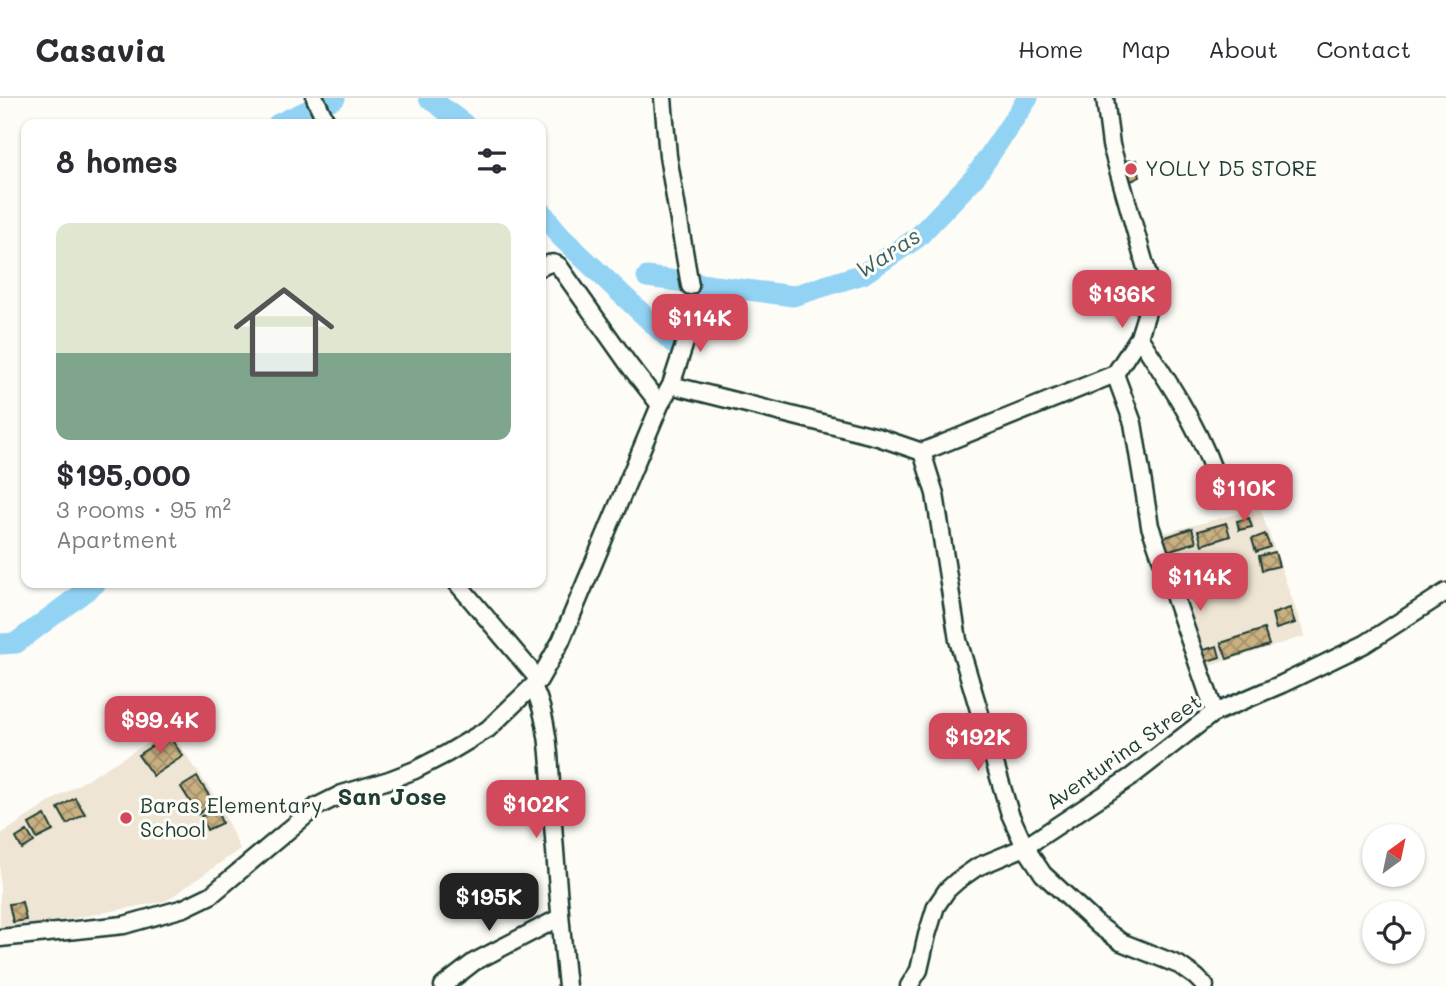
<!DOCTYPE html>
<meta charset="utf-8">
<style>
:root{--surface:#fff;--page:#f2f2f3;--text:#2b2b33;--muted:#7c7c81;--line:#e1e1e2;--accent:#d1495b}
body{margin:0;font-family:Mali,sans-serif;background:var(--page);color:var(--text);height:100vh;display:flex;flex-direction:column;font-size:26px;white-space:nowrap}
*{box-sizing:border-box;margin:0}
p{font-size:23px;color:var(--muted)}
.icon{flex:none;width:38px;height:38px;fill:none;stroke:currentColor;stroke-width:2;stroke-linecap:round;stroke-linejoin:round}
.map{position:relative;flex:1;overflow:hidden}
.side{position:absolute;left:21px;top:21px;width:525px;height:469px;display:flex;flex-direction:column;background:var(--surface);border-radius:14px;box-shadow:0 2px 5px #0004}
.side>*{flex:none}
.needle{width:46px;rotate:33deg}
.fabs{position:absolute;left:1362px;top:726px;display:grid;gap:14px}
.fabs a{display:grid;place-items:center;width:63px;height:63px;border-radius:50%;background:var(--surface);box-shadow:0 2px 5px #0004;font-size:35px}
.price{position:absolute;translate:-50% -60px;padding:0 16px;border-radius:14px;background:var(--accent);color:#fff;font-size:23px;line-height:46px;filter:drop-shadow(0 2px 4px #0008)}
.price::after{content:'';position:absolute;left:50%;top:42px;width:21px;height:16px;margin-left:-10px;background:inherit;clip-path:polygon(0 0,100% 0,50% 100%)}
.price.current{background:#222;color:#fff}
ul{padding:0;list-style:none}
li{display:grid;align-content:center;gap:14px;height:371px;padding:0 35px}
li+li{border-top:2px solid var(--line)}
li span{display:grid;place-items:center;height:217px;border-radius:14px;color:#555}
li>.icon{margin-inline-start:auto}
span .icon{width:126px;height:126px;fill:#fffc;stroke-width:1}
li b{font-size:30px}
h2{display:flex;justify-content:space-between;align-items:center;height:84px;padding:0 35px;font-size:30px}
header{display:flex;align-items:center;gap:42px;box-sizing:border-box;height:98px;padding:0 35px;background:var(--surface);border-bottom:2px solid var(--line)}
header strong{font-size:33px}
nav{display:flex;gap:38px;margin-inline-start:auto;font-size:24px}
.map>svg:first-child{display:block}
.built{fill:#eee5d4}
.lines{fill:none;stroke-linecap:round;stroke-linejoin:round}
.river{stroke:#92d3f4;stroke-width:21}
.building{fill:url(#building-cross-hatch);stroke:#1f3d34;stroke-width:2}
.minor-casing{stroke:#1f3d34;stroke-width:21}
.minor{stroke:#fdfcf7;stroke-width:16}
.poi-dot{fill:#d1495b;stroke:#fdfcf7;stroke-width:2.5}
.labels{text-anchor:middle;stroke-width:6;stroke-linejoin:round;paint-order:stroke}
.poi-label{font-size:21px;fill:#1f3d34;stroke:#fdfcf7;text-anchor:start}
.street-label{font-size:21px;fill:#1f3d34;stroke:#fdfcf7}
.water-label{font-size:23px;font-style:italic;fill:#3c6264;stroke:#fdfcf7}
.quarter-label{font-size:24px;font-weight:bold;fill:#1f3d34;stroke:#fdfcf7}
</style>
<header>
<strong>Casavia</strong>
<nav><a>Home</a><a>Map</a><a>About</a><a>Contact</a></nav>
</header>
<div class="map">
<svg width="1446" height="888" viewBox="0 0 1446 888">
<defs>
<pattern id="building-cross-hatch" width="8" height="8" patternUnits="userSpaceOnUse" patternTransform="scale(1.75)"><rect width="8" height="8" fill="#cab081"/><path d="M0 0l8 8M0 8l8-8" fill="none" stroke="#a3906a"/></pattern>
</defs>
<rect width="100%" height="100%" fill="#fdfcf7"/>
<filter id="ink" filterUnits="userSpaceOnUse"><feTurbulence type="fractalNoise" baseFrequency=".0143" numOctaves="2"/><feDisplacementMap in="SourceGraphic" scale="14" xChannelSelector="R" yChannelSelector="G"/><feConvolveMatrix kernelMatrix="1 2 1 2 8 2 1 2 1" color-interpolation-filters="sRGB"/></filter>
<g filter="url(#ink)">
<path class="built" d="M1260 410 1305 538 1197 572 1144 440Z
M169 632 216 700 240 751 166 803 48 825 0 829V737L53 702Z"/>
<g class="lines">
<path class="river" d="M429 0 464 26
M278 26 335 0
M541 113 561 139 682 253
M647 179 793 198 863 176 917 140 975 79 1028 0
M0 546 16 545 96 485"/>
</g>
<path class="building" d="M1137 62 1140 79 1127 85 1121 63Z
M1249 420 1252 429 1239 432 1237 423Z
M1226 425 1230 438 1202 447 1198 433Z
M1192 430 1196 444 1167 453 1163 440Z
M1265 436 1270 449 1256 454 1252 441Z
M1275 454 1279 468 1262 472 1259 458Z
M1290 510 1295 525 1276 531 1272 516Z
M1264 531 1269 547 1227 561 1221 545Z
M1217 548 1220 559 1201 565 1197 554Z
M168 637 183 658 153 678 138 657Z
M197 679 214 705 198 716 181 689Z
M75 700 85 716 67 726 58 710Z
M217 712 222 725 207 732 201 718Z
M45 717 53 733 37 741 29 726Z
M27 733 34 744 22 751 16 740Z
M22 804 26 822 13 824 9 806Z"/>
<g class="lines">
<defs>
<path id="minor" d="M315 0 327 26
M663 0 668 58 690 188
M541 169C548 166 552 163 559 168L629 267 660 307
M1139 239C1166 280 1195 323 1212 369
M1115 276 1133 325 1150 428 1215 615
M671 287 878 339 922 354
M922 354 935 396 958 542 1010 716 1025 749 1043 776 1098 827 1121 844 1179 867 1196 879 1205 888
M922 354 1115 276 1139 239 1153 195 1111 47 1105 0
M457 485 539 582
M533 588C552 626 550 683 553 726 557 780 561 834 567 888
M0 840 124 827 184 810 211 797 316 709 342 696 389 682 415 672 446 656 488 631 539 582 561 543 660 307 671 287 695 214
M443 888 474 864 559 820
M909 888 919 872 927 837 936 808 947 792 957 783 977 769 1025 749 1131 679 1212 616 1282 586 1365 546 1446 494"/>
</defs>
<use href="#minor" class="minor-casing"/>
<use href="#minor" class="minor"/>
</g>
</g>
<g class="poi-dot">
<circle cx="1131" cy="71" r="7"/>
<circle cx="126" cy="720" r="7"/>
</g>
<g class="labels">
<g class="poi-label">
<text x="1145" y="78">YOLLY D5 STORE</text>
<text x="140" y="715">Baras Elementary<tspan x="140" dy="24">School</tspan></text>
</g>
<g class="street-label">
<text transform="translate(1124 654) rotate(-35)" y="7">Aventurina Street</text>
</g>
<g class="water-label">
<text transform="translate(888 155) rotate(-33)" y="8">Waras</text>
</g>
<g class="quarter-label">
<text x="392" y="707">San Jose</text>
</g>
</g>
</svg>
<div class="fabs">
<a><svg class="needle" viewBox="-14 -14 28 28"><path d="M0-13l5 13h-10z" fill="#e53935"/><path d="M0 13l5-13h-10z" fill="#7c7c81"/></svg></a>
<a><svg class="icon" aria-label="locate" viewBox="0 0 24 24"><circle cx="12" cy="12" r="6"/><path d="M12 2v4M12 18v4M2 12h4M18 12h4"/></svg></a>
</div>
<b class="price" style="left:1122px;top:232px">$136K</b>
<b class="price" style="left:700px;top:256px">$114K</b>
<b class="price" style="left:1244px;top:426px">$110K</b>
<b class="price" style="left:1200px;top:515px">$114K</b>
<b class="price" style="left:160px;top:658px">$99.4K</b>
<b class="price" style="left:978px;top:675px">$192K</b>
<b class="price" style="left:536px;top:742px">$102K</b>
<b class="price current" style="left:489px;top:835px">$195K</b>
<section class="side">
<h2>8 homes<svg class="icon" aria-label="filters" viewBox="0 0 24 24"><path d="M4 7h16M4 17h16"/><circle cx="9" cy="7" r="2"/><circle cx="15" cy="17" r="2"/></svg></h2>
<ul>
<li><span style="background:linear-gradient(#dfe7d0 60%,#7fa58c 0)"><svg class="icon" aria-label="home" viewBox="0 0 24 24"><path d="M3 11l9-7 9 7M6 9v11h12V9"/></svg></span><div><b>$195,000</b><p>3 rooms · 95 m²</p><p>Apartment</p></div></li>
</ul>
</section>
</div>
